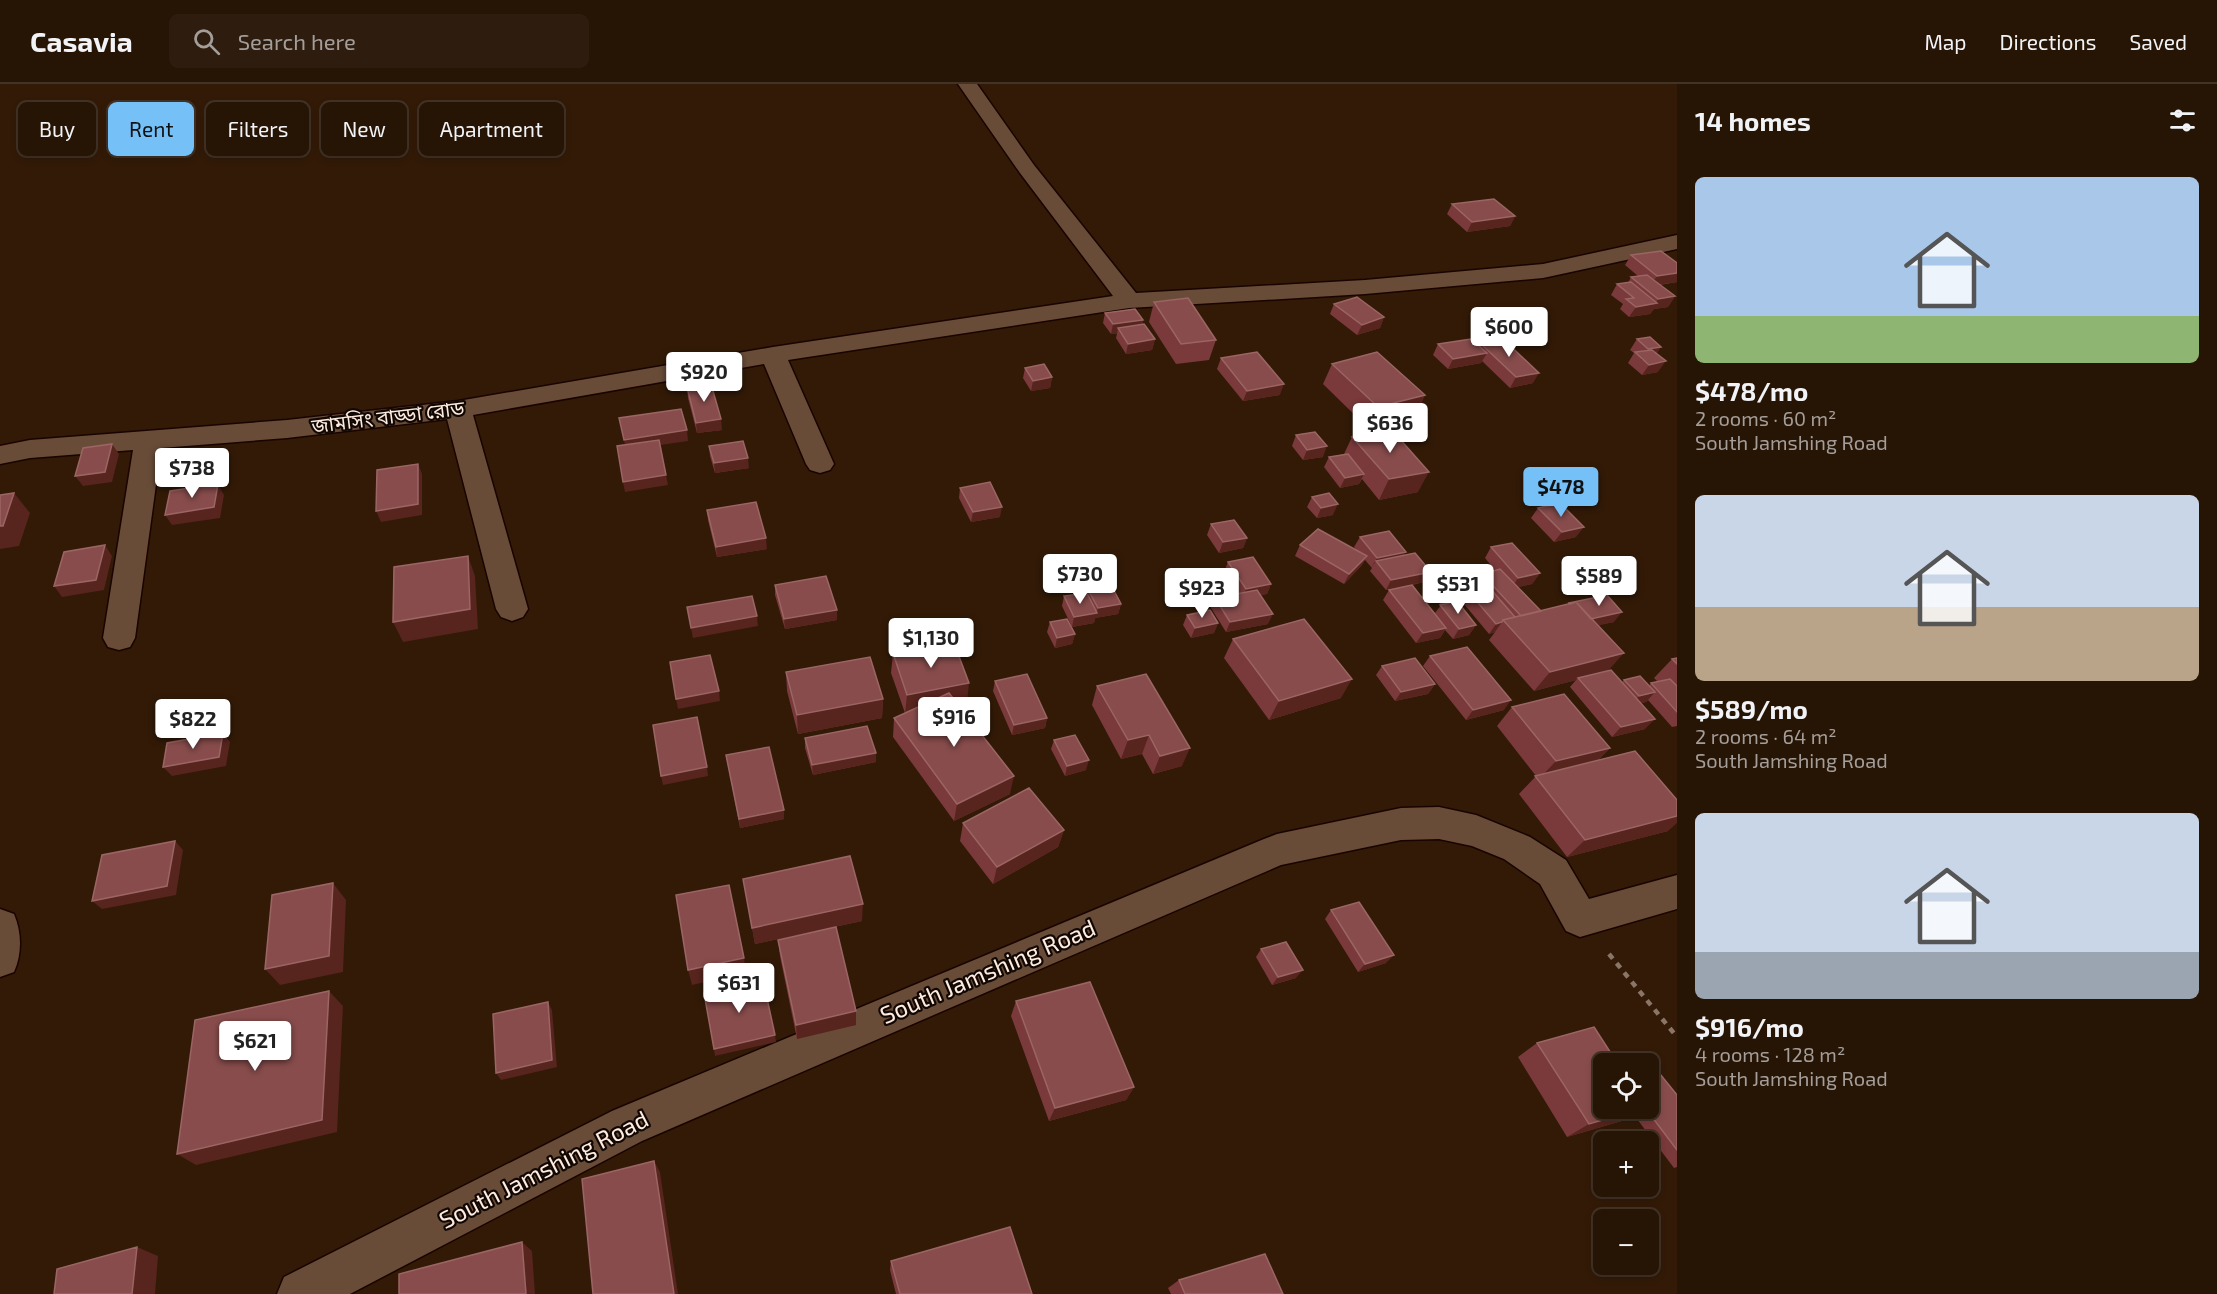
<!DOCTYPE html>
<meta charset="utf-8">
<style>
:root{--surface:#261405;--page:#2e1d0f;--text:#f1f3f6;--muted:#a49e9a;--line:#423327;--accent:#75c0f6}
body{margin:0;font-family:"Exo 2","Noto Sans Bengali",sans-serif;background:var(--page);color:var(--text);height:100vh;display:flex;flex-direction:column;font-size:22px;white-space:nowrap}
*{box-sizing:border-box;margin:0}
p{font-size:20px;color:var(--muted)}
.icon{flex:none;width:33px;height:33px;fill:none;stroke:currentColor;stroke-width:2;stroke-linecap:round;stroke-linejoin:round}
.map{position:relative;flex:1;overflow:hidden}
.side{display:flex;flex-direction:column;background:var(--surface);width:540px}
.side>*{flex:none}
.guide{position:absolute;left:18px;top:18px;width:570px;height:54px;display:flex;gap:12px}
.controls{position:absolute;left:1593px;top:969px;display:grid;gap:12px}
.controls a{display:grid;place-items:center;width:66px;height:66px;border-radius:9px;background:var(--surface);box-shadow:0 3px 9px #0003,0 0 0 2px var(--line);font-size:30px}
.price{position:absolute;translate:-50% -51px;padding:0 14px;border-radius:6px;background:#fff;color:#222;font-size:20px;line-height:39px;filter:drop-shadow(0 2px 3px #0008)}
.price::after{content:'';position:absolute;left:50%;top:36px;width:18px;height:14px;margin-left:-9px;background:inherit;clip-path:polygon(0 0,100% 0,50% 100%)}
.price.current{background:var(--accent);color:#111}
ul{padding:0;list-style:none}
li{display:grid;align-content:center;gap:12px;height:318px;padding:0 18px}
li span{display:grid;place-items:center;height:186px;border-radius:9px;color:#555}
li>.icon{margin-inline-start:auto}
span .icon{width:108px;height:108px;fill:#fffc;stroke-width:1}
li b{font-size:26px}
h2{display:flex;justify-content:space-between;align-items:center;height:72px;padding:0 18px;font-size:26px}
.chip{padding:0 21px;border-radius:9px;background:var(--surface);box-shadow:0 3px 9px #0003,0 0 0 2px var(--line);font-size:21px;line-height:54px}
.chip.current{background:var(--accent);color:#111}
header{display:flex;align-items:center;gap:36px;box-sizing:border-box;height:84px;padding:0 30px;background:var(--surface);border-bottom:2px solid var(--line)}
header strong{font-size:28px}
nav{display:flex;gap:33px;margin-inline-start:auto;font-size:21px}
.search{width:420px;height:54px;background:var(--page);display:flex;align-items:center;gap:15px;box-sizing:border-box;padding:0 21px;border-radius:9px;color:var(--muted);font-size:22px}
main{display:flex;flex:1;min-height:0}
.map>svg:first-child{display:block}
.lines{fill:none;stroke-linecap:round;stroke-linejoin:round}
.minor-casing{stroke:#190400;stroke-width:3}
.path{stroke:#8a7566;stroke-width:4.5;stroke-dasharray:6 6;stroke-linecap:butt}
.minor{fill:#684c38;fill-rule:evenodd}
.wall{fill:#7a393b}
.shaded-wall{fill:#57241e}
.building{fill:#884c4c;stroke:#9b6564;stroke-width:1.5}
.labels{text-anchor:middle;stroke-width:4.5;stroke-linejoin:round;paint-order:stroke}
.street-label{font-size:20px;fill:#feece1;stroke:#120803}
.near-street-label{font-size:24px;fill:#feece1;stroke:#120803}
</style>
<header>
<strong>Casavia</strong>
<div class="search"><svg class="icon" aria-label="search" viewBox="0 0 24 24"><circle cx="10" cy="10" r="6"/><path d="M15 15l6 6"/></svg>Search here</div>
<nav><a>Map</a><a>Directions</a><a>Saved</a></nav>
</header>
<main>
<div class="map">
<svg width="1677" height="1210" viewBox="0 0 1677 1210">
<rect width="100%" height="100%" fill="#321a07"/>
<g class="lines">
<defs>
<path id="minor" d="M958 0H977L1034 81 1136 209 1365 196 1543 180 1677 151V165L1543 194 1365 210 1129 224 788 276 834 380 830 386 820 389 810 386 806 380 764 280 473 331 528 525 523 533 512 537 501 533 496 525 447 335 287 354 161 364 135 554 130 563 119 566 108 563 103 554 133 366 30 374 0 380V362L30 356 287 336 458 317 773 263 1113 212 1020 89Z
M1439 723 1476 731 1530 753 1566 776 1589 815 1677 791V825L1580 853 1566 847 1540 800 1504 775 1472 762 1439 755 1401 756 1281 781 642 1057 350 1210H277L284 1193 612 1027 1264 755 1277 750 1401 724Z
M0 825 14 830C22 849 22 870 14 888L0 893Z"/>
</defs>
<use href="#minor" class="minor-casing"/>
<path class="path" d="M1609 870 1677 953"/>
<use href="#minor" class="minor"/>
</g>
<path class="wall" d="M1452 120 1515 132 1510 142 1467 148 1447 130Z
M1631 171 1677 179V198L1660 201 1675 212 1668 223 1654 225 1650 230 1629 233 1620 225 1623 220 1611 211 1617 200 1628 199 1631 193 1638 192 1625 181Z
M1154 218 1216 256 1209 276 1176 280 1149 238Z
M1334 220 1384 233 1380 244 1357 251 1330 230Z
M1105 229 1143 236 1142 240 1155 255 1152 266 1126 270 1116 254 1117 250H1111L1103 239Z
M1637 255 1657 270 1658 288 1642 291 1628 279 1634 269 1630 266Z
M1479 258 1533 299 1510 304 1482 277 1481 279 1448 285 1433 271 1438 260 1478 261Z
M1221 274 1280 311 1243 317 1217 285Z
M1332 280 1425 311 1415 331 1368 344 1323 300Z
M1025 284 1052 293 1050 304 1031 307 1023 294Z
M687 303 722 346 697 349 688 314Z
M1296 351 1323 373 1303 376 1292 362Z
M1352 353 1418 408 1379 416 1362 395 1359 400 1340 404 1324 383 1329 373 1344 370Z
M709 362 749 384 715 389 710 372Z
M960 404 1000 433 971 438 959 414Z
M1312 413 1333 431 1317 434 1307 423Z
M1538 424 1576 453 1554 458 1531 434Z
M707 426 767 465 717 473 708 436Z
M1211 440 1247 454 1243 464 1219 469 1207 451Z
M1360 453 1406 468 1403 472 1431 488 1424 498 1412 501 1435 529 1441 521 1431 510 1438 500 1444 498 1443 496 1449 486 1481 491 1482 490 1495 486 1485 474 1491 463 1540 489 1532 500 1518 503 1541 527 1568 520 1569 519 1614 538 1598 541 1608 586 1622 598 1624 596 1649 602 1651 599 1658 598 1654 594 1672 575 1677 574V642L1672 643 1648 616 1646 618 1641 619 1645 645 1612 653 1570 603 1576 596 1534 607 1489 556 1495 548 1489 550 1464 520 1463 522H1461L1476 541 1469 551 1453 555 1445 546 1440 554 1416 559 1383 516 1389 506 1401 503 1386 506 1370 487 1372 484 1365 476 1361 482 1344 500 1295 472 1300 461 1357 467 1354 463Z
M1228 478 1271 500 1267 510 1260 511 1268 540 1226 548 1211 524 1215 514 1238 510 1224 488Z
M775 501 837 536 785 545 775 511Z
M1086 502 1121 520 1118 530 1095 534 1094 539 1072 543 1062 522 1064 512 1084 509Z
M1187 531 1218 539 1214 549 1191 554 1183 541Z
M1050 538 1075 550 1072 560 1055 564 1047 548Z
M1233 555 1341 614 1269 636 1224 574Z
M893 569 967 619 958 620 1010 710 954 737 893 653 894 634 905 629 891 589Z
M1430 572 1504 626 1466 636 1423 582Z
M1382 582 1435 600 1428 610 1395 617 1376 591Z
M786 588 883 615 882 634 798 650 787 607Z
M995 597 1047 634 1045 644 1012 651 993 607Z
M1097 602 1182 682 1153 690 1142 670 1121 675 1092 621Z
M1512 623 1610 664 1598 676 1668 747 1567 773 1519 710 1536 692 1497 642Z
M805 654 876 669V678L813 691 805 664Z
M1054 656 1086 686 1065 692 1051 665Z
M726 671 784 726V735L740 744Z
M963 739 1064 746 1058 763 993 800 960 757Z
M743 795 862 837 755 860Z
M1331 826 1386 879 1358 888 1325 835Z
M778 856 856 941 797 955 780 872Z
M1261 865 1296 894 1272 901 1256 873Z
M1016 917 1134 1003 1126 1016 1049 1037 1011 932Z
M1537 959 1604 1024 1677 1011V1083L1674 1084 1634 1031 1625 1036 1567 1053 1518 973Z
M891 1177 1032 1210H896L890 1186Z
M1179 1196 1283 1210H1171L1168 1204Z"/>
<path class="shaded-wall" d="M1515 132 1510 142 1467 148 1472 138Z
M1677 189V198L1650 202 1657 192Z
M1675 212 1668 223 1654 225 1650 230 1629 233 1636 223 1655 220 1658 215Z
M1384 233 1380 244 1357 251 1362 241Z
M1143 236 1140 246 1118 244 1117 250H1111L1113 240Z
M1155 255 1152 266 1126 270 1128 260Z
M1661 263 1654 274 1641 276 1648 265Z
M1487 269 1481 279 1448 285 1453 275Z
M1666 277 1658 288 1642 291 1649 281Z
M1539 289 1533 299 1510 304 1516 293Z
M1052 293 1050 304 1031 307 1033 297Z
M1284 300 1280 311 1243 317 1247 307Z
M1425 311 1415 331 1368 344 1378 323Z
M721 335 722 346 697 349 696 339Z
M687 346 688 357 626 366 624 356Z
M112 360 119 370 112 398 83 402 75 392Z
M1327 362 1323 373 1303 376 1307 366Z
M748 374 749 384 715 389 714 379Z
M418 380 422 390V431L381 438 376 427Z
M1429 388 1418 408 1379 416 1389 395Z
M1364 390 1359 400 1340 404 1345 394Z
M666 391 668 401 625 408 623 398Z
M218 400 224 411 220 434 172 441 165 431Z
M14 409 30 429 19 462 0 465V442Z
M1338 420 1333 431 1317 434 1321 424Z
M1002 423 1000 433 971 438 973 428Z
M1584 443 1576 453 1554 458 1562 448Z
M766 454 767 465 717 473 716 463Z
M1247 454 1243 464 1219 469 1223 458Z
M105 461 112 472 104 506 62 513 54 502Z
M1406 468 1400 478 1376 477 1371 484 1377 474Z
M468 472 475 492 478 545 403 558 393 538Z
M1367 472 1361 482 1344 500 1349 490Z
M1431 488 1424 498 1386 506 1391 496Z
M1540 489 1532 500 1511 505 1518 494Z
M1485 496 1478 507 1467 506 1464 510 1461 502Z
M1271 500 1267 510 1242 515 1246 505Z
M1469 512 1463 522 1445 525 1451 515Z
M1121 520 1118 530 1095 534 1098 524Z
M837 526V536L785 545 784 535Z
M1622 528 1614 538 1578 546 1586 536Z
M1097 529 1094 539 1072 543 1074 533Z
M1273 530 1268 540 1226 548 1230 538Z
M757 532 758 542 693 554 691 544Z
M1502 538 1495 548 1489 550 1496 540Z
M1218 539 1214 549 1191 554 1195 544Z
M1476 541 1469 551 1453 555 1459 545Z
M1446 544 1440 554 1416 559 1423 549Z
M1075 550 1072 560 1055 564 1057 554Z
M1624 569 1607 588 1578 594 1576 596 1534 607 1550 588Z
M1352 595 1341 614 1269 636 1279 617Z
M969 599 967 619 905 630 907 611Z
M1435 600 1428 610 1395 617 1401 608Z
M719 607 720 617 678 625 676 615Z
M1655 608 1646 618 1630 622 1639 612Z
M883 615 882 634 798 650 797 631Z
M1511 616 1504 626 1466 636 1473 626Z
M1047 634 1045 644 1012 651 1014 641Z
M1655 635 1645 645 1612 653 1621 643Z
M223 649 230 658 226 682 172 692 163 683Z
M1149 651 1142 670 1121 675 1128 656Z
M1190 664 1182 682 1153 690 1160 672Z
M1610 664 1592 682 1539 695 1556 677Z
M876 669V678L813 691 812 681Z
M1089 676 1086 686 1065 692 1067 682Z
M707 683 708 692 663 701 661 692Z
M1014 692 1010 710 954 737 957 720Z
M784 726V735L740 744 739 735Z
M1677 732V739L1668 747 1567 773 1585 756Z
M1064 746 1058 763 993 800 997 783Z
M175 757 183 766 176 811 102 825 92 817Z
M333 799 346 816 343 888 280 901 265 885Z
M863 820 862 837 755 860 752 844Z
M1394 871 1386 879 1358 888 1365 880Z
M744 874 746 889 692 901 688 886Z
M1303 886 1296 894 1272 901 1278 893Z
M329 907 343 922 337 1048 196 1081 177 1070Z
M548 918 552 926 557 983 501 996 496 989Z
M856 927V941L797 955 796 941Z
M775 951 776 958 715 972 714 965Z
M1134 1003 1126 1016 1049 1037 1055 1024Z
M1645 1024H1646L1625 1036 1567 1053 1589 1040Z
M654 1077 660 1088 678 1210H674Z
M522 1158 532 1167 535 1210H526Z
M137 1163 158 1172 155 1210H132Z"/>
<path class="building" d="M1494 115 1515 132 1472 138 1452 120Z
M1661 167 1677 179V189L1657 192 1631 171Z
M1647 191 1675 212 1658 215 1631 193Z
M1631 198 1657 219 1636 223 1626 215 1634 214 1617 200Z
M1357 213 1384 233 1362 241 1334 220Z
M1188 214 1216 256 1181 260 1154 218Z
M1135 225 1143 236 1113 240 1105 229Z
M1144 240 1155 255 1128 260 1118 244Z
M1650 253 1661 263 1648 265 1637 255Z
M1502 254 1539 289 1516 293 1479 258Z
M1471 255 1487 269 1453 275 1438 260Z
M1652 266 1666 277 1649 281 1635 268Z
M1257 268 1284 300 1247 307 1221 274Z
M1377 268 1425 311 1378 323 1332 280Z
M1044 280 1052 293 1033 297 1025 284Z
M711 300 721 335 696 339 687 303Z
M681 325 687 346 624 356 619 334Z
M1391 345 1429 388 1389 395 1352 353Z
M1315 348 1327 362 1307 366 1296 351Z
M659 356 666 391 623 398 617 362Z
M743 357 748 374 714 379 709 362Z
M112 360 105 388 75 392 83 364Z
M1348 370 1364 390 1345 394 1329 373Z
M418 380V420L376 427 377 386Z
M990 398 1002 423 973 428 960 404Z
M218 400 214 423 165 431 170 407Z
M14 409 3 442H0V411Z
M1329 409 1338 420 1321 424 1312 413Z
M756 418 766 454 716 463 707 426Z
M1560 419 1584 443 1562 448 1538 424Z
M1234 436 1247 454 1223 458 1211 440Z
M1318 445 1367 472 1349 490 1300 461Z
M1389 447 1406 468 1377 474 1360 453Z
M1512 459 1540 489 1518 494 1491 463Z
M105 461 96 496 54 502 64 468Z
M1415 469 1431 488 1391 496 1376 477Z
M468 472 470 525 393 538 394 483Z
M1253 473 1271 500 1246 505 1228 478Z
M1471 481 1485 496 1461 502 1469 512 1451 515 1438 500 1455 495 1458 498 1449 486Z
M1500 485 1541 527 1521 532 1482 490Z
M826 492 837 526 784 535 775 501Z
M1109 497 1121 520 1098 524 1086 502Z
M1412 501 1446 544 1423 549 1389 506Z
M1488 502 1515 533 1503 536 1502 538 1496 540 1467 506Z
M1257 506 1273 530 1230 538 1215 514Z
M1087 509 1097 529 1074 533 1064 512Z
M1607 511 1622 528 1591 535 1576 518 1570 520 1569 519Z
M752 512 757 532 691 544 687 523Z
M1457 517 1476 541 1459 545 1440 521Z
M1576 518 1624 569 1550 588 1503 536Z
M1210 526 1218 539 1195 544 1187 531Z
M1067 535 1075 550 1057 554 1050 538Z
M1304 535 1352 595 1279 617 1233 555Z
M954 559 969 599 907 611 893 569Z
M1467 563 1511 616 1473 626 1430 572Z
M710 571 719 607 676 615 670 578Z
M870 573 883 615 797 631 786 588Z
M1415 574 1435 600 1401 608 1382 582Z
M1677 574V580L1672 575Z
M1611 586 1655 635 1621 643 1578 594Z
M1027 590 1047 634 1014 641 995 597Z
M1146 590 1190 664 1160 672 1149 651 1128 656 1097 602Z
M1640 592 1655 608 1639 612 1624 596Z
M1670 595 1677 602V628L1651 599Z
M949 609 1014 692 957 720 894 634Z
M1564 610 1610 664 1556 677 1512 623Z
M697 633 707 683 661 692 653 641Z
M867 642 876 669 812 681 805 654Z
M223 649 219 673 163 683 167 659Z
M1075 651 1089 676 1067 682 1054 656Z
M769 663 784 726 739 735 726 671Z
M1635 667 1677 716V732L1585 756 1535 692Z
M1029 704 1064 746 997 783 963 739Z
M175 757 167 802 92 817 102 771Z
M850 772 863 820 752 844 743 795Z
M333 799 329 872 265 885 272 811Z
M729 801 744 874 688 886 676 811Z
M1359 818 1394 871 1365 880 1331 826Z
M836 843 856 927 796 941 778 856Z
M1286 858 1303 886 1278 893 1261 865Z
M763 896 775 951 714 965 704 909Z
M1090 898 1134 1003 1055 1024 1016 917Z
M329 907 322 1036 177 1070 195 936Z
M548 918 552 976 496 989 493 930Z
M1594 943 1618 980H1604V1024H1645L1589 1040 1537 959Z
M1660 990 1677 1011V1066L1646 1025 1648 1024V994Z
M654 1077 674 1210H593L582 1095Z
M1010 1143 1032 1210H900L891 1177Z
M522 1158 526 1210H399V1190Z
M137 1163 132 1210H54L57 1185Z
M1265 1170 1283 1210H1185L1179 1196Z"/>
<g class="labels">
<g class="street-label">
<text transform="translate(388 333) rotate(-7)" y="7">জামসিং বাড্ডা রোড</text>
</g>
<g class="near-street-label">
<text transform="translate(988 888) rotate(-23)" y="8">South Jamshing Road</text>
<text transform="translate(544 1086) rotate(-27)" y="8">South Jamshing Road</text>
</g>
</g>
</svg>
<div class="controls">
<a><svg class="icon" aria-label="locate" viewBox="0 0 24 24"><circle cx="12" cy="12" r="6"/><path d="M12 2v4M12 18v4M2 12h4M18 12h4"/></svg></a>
<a>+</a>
<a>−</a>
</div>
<b class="price" style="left:1509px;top:274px">$600</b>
<b class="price" style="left:704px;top:319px">$920</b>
<b class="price" style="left:1390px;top:370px">$636</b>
<b class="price" style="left:192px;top:415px">$738</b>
<b class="price current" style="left:1561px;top:434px">$478</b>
<b class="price" style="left:1080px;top:521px">$730</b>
<b class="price" style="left:1599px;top:523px">$589</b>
<b class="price" style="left:1458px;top:531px">$531</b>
<b class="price" style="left:1202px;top:535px">$923</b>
<b class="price" style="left:931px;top:585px">$1,130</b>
<b class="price" style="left:954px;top:664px">$916</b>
<b class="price" style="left:193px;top:666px">$822</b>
<b class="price" style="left:739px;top:930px">$631</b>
<b class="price" style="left:255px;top:988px">$621</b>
<div class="guide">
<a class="chip">Buy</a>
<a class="chip current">Rent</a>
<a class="chip">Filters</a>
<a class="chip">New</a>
<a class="chip">Apartment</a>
</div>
</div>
<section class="side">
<h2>14 homes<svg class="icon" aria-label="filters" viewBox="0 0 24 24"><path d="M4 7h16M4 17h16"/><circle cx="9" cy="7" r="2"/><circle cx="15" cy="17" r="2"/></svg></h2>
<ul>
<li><span style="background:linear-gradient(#a9c7e8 75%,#8fb573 0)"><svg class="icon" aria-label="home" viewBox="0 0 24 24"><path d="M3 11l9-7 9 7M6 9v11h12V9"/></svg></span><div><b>$478/mo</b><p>2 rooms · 60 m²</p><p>South Jamshing Road</p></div></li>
<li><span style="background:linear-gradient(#c9d6e8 60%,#b9a48a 0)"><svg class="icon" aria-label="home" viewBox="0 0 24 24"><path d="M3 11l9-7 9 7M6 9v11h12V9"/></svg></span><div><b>$589/mo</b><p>2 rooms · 64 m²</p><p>South Jamshing Road</p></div></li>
<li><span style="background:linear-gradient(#c9d6e8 75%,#9aa5b1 0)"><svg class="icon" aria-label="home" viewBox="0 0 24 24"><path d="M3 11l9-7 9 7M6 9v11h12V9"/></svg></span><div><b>$916/mo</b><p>4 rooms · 128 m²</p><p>South Jamshing Road</p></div></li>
</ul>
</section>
</main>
